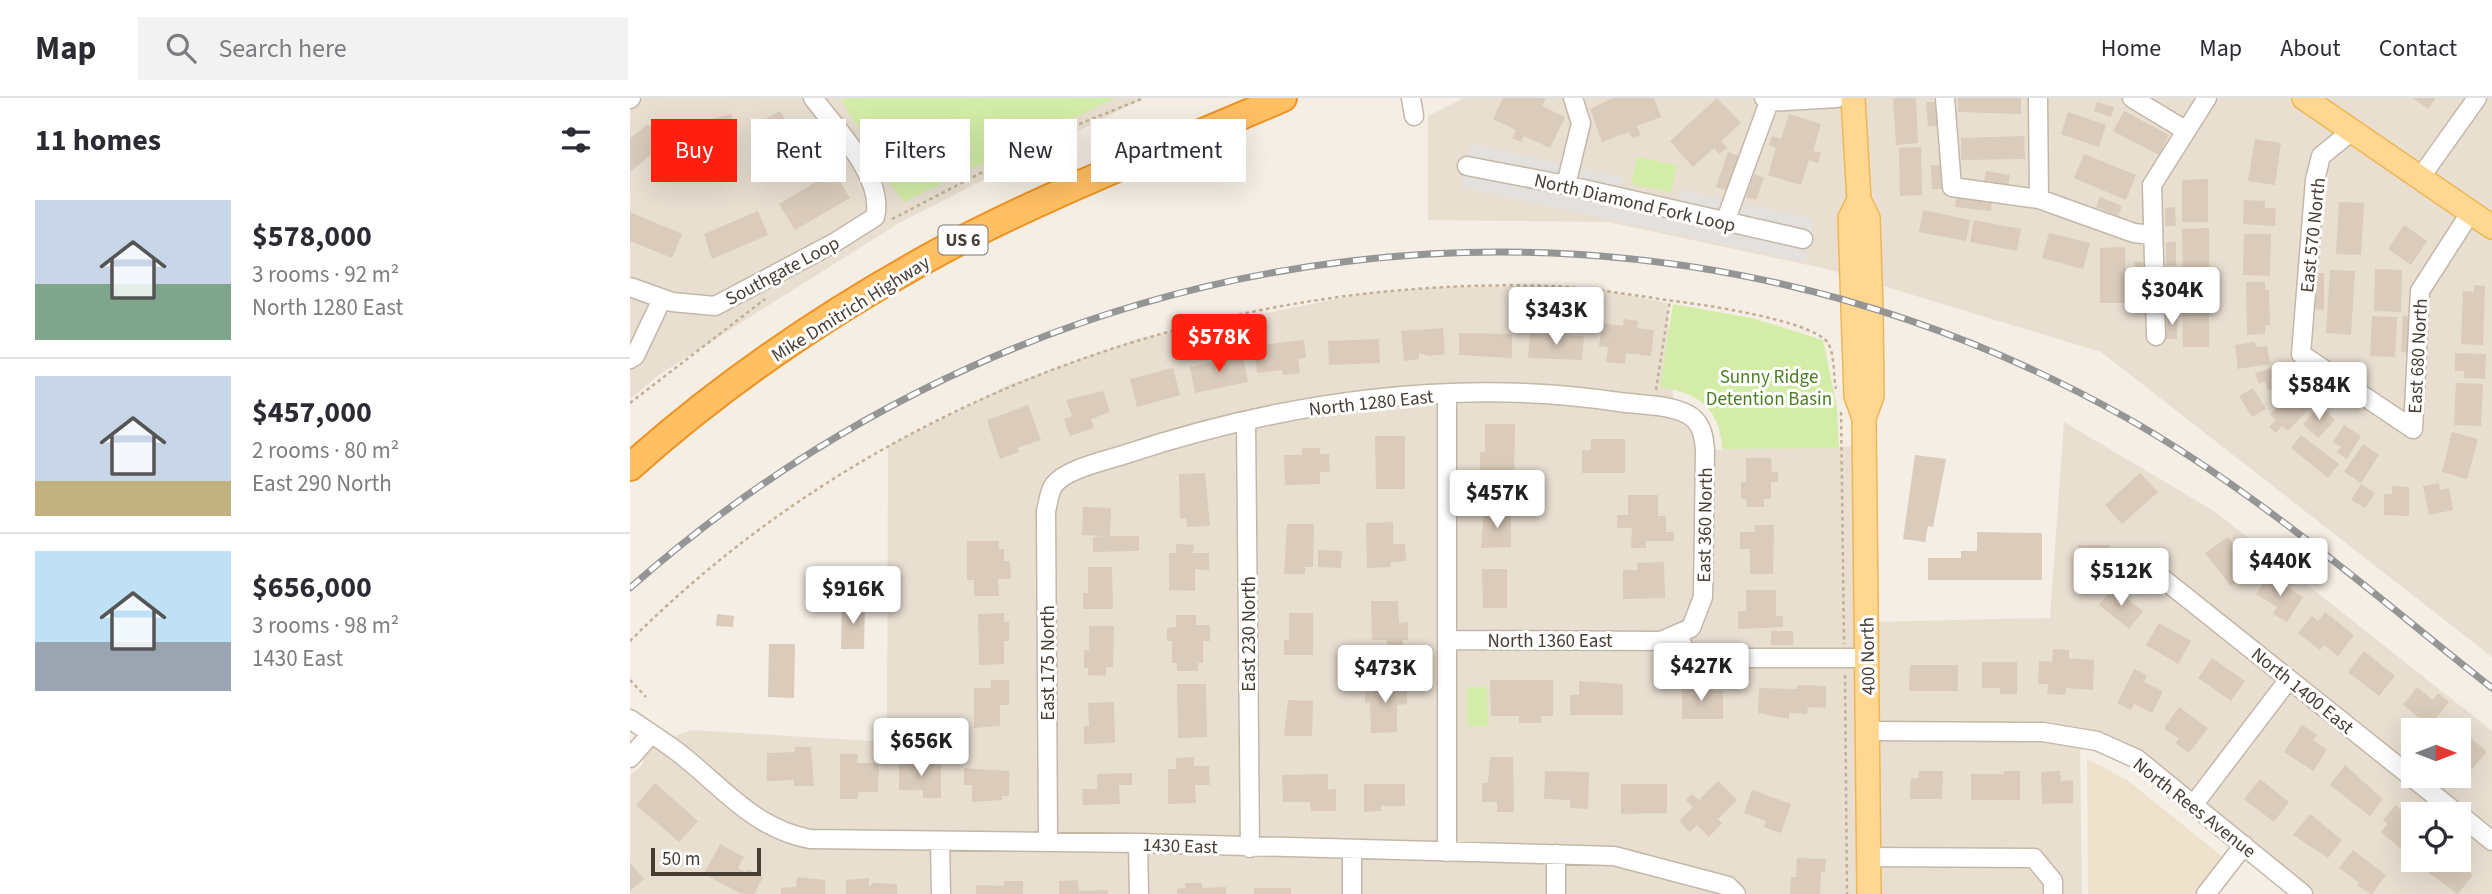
<!DOCTYPE html>
<meta charset="utf-8">
<style>
:root{--surface:#fff;--page:#f2f2f3;--text:#2b2b33;--muted:#7c7c81;--line:#e1e1e2;--accent:#ff200f}
body{margin:0;font-family:"Source Sans 3",sans-serif;background:var(--page);color:var(--text);height:100vh;display:flex;flex-direction:column;font-size:26px;white-space:nowrap}
*{box-sizing:border-box;margin:0}
p{font-size:23px;color:var(--muted)}
.icon{flex:none;width:38px;height:38px;fill:none;stroke:currentColor;stroke-width:2;stroke-linecap:round;stroke-linejoin:round}
.map{position:relative;flex:1;overflow:hidden}
.sheet{display:flex;flex-direction:column;background:var(--surface);width:630px}
.sheet>*{flex:none}
.top-card{position:absolute;left:21px;top:21px;width:665px;height:63px;display:flex;gap:14px}
.needle{width:46px;rotate:90deg}
.buttons{position:absolute;left:1771px;top:620px;display:grid;gap:14px}
.buttons a{display:grid;place-items:center;width:70px;height:70px;border-radius:0px;background:var(--surface);box-shadow:0 7px 28px #0002;font-size:35px}
.scale{position:absolute;left:21px;bottom:18px;width:110px;box-sizing:border-box;padding-left:7px;border:4px solid #463d33;border-top:0;font-size:19px;line-height:24px;white-space:nowrap;color:#463d33;-webkit-text-stroke:5px #fff;paint-order:stroke}
.price{position:absolute;translate:-50% -60px;padding:0 16px;border-radius:7px;background:#fff;color:#222;font-size:23px;line-height:46px;filter:drop-shadow(0 2px 4px #0008)}
.price::after{content:'';position:absolute;left:50%;top:42px;width:21px;height:16px;margin-left:-10px;background:inherit;clip-path:polygon(0 0,100% 0,50% 100%)}
.price.current{background:var(--accent);color:#fff}
ul{padding:0;list-style:none}
li{display:flex;align-items:center;gap:21px;height:175px;padding:0 35px}
li+li{border-top:2px solid var(--line)}
li span{display:grid;place-items:center;flex:none;width:196px;height:140px;border-radius:0px;color:#555}
li>.icon{margin-inline-start:auto}
span .icon{width:84px;height:84px;fill:#fffc;stroke-width:1}
li b{font-size:30px}
h2{display:flex;justify-content:space-between;align-items:center;height:84px;padding:0 35px;font-size:30px}
.chip{padding:0 24px;border-radius:0px;background:var(--surface);box-shadow:0 7px 28px #0002;font-size:24px;line-height:63px}
.chip.current{background:var(--accent);color:#fff}
header{display:flex;align-items:center;gap:42px;box-sizing:border-box;height:98px;padding:0 35px;background:var(--surface);border-bottom:2px solid var(--line)}
header strong{font-size:33px}
nav{display:flex;gap:38px;margin-inline-start:auto;font-size:24px}
.search{width:490px;height:63px;background:var(--page);display:flex;align-items:center;gap:18px;box-sizing:border-box;padding:0 24px;border-radius:0px;color:var(--muted);font-size:26px}
main{display:flex;flex:1;min-height:0}
.map>svg:first-child{display:block}
.residential{fill:#e8dfd1;fill-rule:evenodd}
.education{fill:#efe2cc}
.green{fill:#d3eda8}
.parking{fill:#e4e0dd}
.building{fill:#dacbbb}
.lines{fill:none;stroke-linecap:round;stroke-linejoin:round}
.minor-casing{stroke:#c3b8a8;stroke-width:21}
.major-casing{stroke:#f0b555;stroke-width:26}
.highway-casing{stroke:#ee9324;stroke-width:30}
.path{stroke:#c3af95;stroke-width:2.5;stroke-dasharray:3.5 3.5;stroke-linecap:butt}
.minor{stroke:#fff;stroke-width:18}
.major{stroke:#ffd791;stroke-width:23}
.highway{stroke:#ffbf63;stroke-width:26}
.rail-casing{stroke:#959595;stroke-width:7}
.rail{stroke:#fff;stroke-width:4.5;stroke-dasharray:13;stroke-linecap:butt}
.labels{text-anchor:middle;stroke-width:6;stroke-linejoin:round;paint-order:stroke}
.shield{fill:#fff;stroke:#7e7770;stroke-width:2}
.shield-label{font-size:18px;font-weight:bold;fill:#463d33}
.street-label{font-size:19px;fill:#463d33;stroke:#fff}
.park-label{font-size:19px;fill:#4b7e20;stroke:#fff}
</style>
<header>
<strong>Map</strong>
<div class="search"><svg class="icon" aria-label="search" viewBox="0 0 24 24"><circle cx="10" cy="10" r="6"/><path d="M15 15l6 6"/></svg>Search here</div>
<nav><a>Home</a><a>Map</a><a>About</a><a>Contact</a></nav>
</header>
<main>
<section class="sheet">
<h2>11 homes<svg class="icon" aria-label="filters" viewBox="0 0 24 24"><path d="M4 7h16M4 17h16"/><circle cx="9" cy="7" r="2"/><circle cx="15" cy="17" r="2"/></svg></h2>
<ul>
<li><span style="background:linear-gradient(#c9d6e8 60%,#7fa58c 0)"><svg class="icon" aria-label="home" viewBox="0 0 24 24"><path d="M3 11l9-7 9 7M6 9v11h12V9"/></svg></span><div><b>$578,000</b><p>3 rooms · 92 m²</p><p>North 1280 East</p></div></li>
<li><span style="background:linear-gradient(#c9d6e8 75%,#c2b280 0)"><svg class="icon" aria-label="home" viewBox="0 0 24 24"><path d="M3 11l9-7 9 7M6 9v11h12V9"/></svg></span><div><b>$457,000</b><p>2 rooms · 80 m²</p><p>East 290 North</p></div></li>
<li><span style="background:linear-gradient(#bfe0f5 65%,#9aa5b1 0)"><svg class="icon" aria-label="home" viewBox="0 0 24 24"><path d="M3 11l9-7 9 7M6 9v11h12V9"/></svg></span><div><b>$656,000</b><p>3 rooms · 98 m²</p><p>1430 East</p></div></li>
</ul>
</section>
<div class="map">
<svg width="1862" height="796" viewBox="0 0 1862 796">
<rect width="100%" height="100%" fill="#f4eee4"/>
<path class="residential" d="M0 0H513L269 125 30 276 0 301Z
M834 0H1862V559L1471 254 1197 171 978 124 798 122V18Z
M925 188 968 191 1037 205 1044 311 1058 316 1075 352 1234 348 1237 524 1420 520 1434 324 1584 413 1862 633V796H1669L1507 661 1450 640 1452 796H0V677L12 667 21 636 33 642 62 632 257 644 258 348 378 287 506 241 737 195 813 189ZM1783 632H1829V677H1783ZM1783 716H1829V761H1783Z"/>
<path class="education" d="M1457 661 1497 682 1594 760 1566 796H1458Z"/>
<path class="green" d="M216 0H485L274 104 259 84V80L212 3Z
M1007 59 1047 67 1041 94 1001 86Z
M1043 206 1122 220 1193 242 1207 309 1209 350 1092 351C1091 311 1067 294 1030 289Z
M837 589H857L858 628H837Z"/>
<path class="parking" d="M841 46 994 80 991 91 1049 104 1051 92 1184 121 1175 164 831 89Z"/>
<path class="building" d="M873 0H916L912 8 935 19 920 50 894 38 891 44 882 40 886 32 863 21Z
M983 0H1024L1031 19 1007 28 1011 37 1002 40 999 34 972 44 960 11Z
M1087 0 1111 25 1091 43 1097 50 1089 56 1084 50 1063 69 1040 43Z
M1263 0H1286L1288 45 1266 47Z
M1328 0H1391V16L1328 14Z
M1783 0H1806L1798 11Z
M1296 4H1306L1308 28H1298Z
M1467 4 1484 9 1481 19 1464 13Z
M150 13 176 58 151 70 126 26Z
M1494 13 1539 37 1529 57 1483 33Z
M1438 14 1476 27 1469 49 1431 36Z
M101 16 107 39 47 56 40 31Z
M1159 16 1191 26 1183 53 1191 55 1188 65 1179 62 1171 87 1138 77 1146 50 1139 47 1142 38 1151 41Z
M264 21 295 25 293 45 262 41Z
M18 26 35 45 0 74V40Z
M1394 38 1395 61 1331 62V40Z
M1625 41 1651 45 1645 87 1618 83Z
M1291 49 1292 97 1270 98 1269 50Z
M1098 54 1109 58 1096 92 1086 89Z
M1454 56 1506 77 1496 102 1444 80Z
M1301 67H1311L1312 91H1302Z
M204 73 220 100 165 132 149 106Z
M1356 73 1380 77 1378 88 1354 83Z
M1124 76 1134 80 1126 102 1116 99Z
M1578 81V124H1552V82Z
M1326 99 1362 102 1361 113 1325 109Z
M1470 99 1492 108 1488 118 1466 109Z
M1614 102 1635 103V110H1646L1645 128 1613 126Z
M1709 104 1734 105 1731 157 1706 156Z
M1545 109 1546 128H1535V110Z
M1293 112 1340 122 1336 143 1289 134Z
M128 113 138 137 82 161 74 136Z
M0 114 52 136 42 160 0 143Z
M1344 122 1391 131 1387 153 1340 144Z
M1774 127 1797 143 1781 167 1758 151Z
M1579 130V186H1553L1552 131Z
M1419 135 1460 145 1453 171 1412 160Z
M1614 136H1641L1640 178 1613 177Z
M1536 144H1546V168H1536Z
M1495 149 1496 205H1470V150Z
M1505 164H1514L1515 187 1505 188Z
M1745 171 1772 172 1771 214 1744 213Z
M1700 172 1725 173 1721 237 1696 235Z
M1684 175H1694V212L1683 211Z
M1616 184H1635V192H1639L1640 227H1635V236L1617 237Z
M1844 187 1855 188 1853 247 1831 246 1833 193 1844 194Z
M1552 193H1579V249H1553Z
M1537 217H1547V241H1536Z
M1742 218 1767 219 1765 259 1740 258Z
M1773 218 1783 219 1781 255 1771 254Z
M994 221 1008 223 1007 230 1024 232 1021 258 996 255 995 266 976 264 978 249 969 248 972 225 993 228Z
M813 230 815 256 799 258 789 255V261L774 263 771 233Z
M829 235 882 236V260L829 257Z
M900 236 954 238 952 262 898 260Z
M749 241 750 265 699 267 698 243Z
M674 242 676 260 668 261 670 275 653 277 652 272 627 275 624 248Z
M1625 244 1626 249 1637 248 1640 266 1608 271 1605 247Z
M1825 255 1856 256 1855 281 1834 280V273H1825Z
M613 258 618 284 565 295 560 269Z
M1654 267 1659 286 1638 292 1635 284 1629 286 1625 275Z
M543 270 550 297 507 309 500 281Z
M1826 285 1853 286 1851 328 1824 327Z
M1623 290 1636 311 1622 319 1609 298Z
M473 293 480 314 461 321 464 330 440 338 434 321 442 318 436 302Z
M1667 299 1679 311 1658 333 1652 328 1646 335 1639 329 1646 322 1640 316 1655 301 1661 306Z
M398 307 411 342 387 350 389 354 370 361 357 322Z
M1690 308 1705 322 1688 340 1673 326Z
M855 326H885L884 381H858V372H850V354H855Z
M1714 327 1731 338 1717 361 1707 354 1711 349 1703 344Z
M1822 334 1848 341 1837 381 1812 374Z
M1671 337 1709 366 1698 380 1661 350Z
M745 338H775V391H746Z
M961 341H995V375H952V352H961Z
M1733 346 1749 357 1731 385 1714 374Z
M672 350H690V356H699L700 374H690V386L655 387 654 357H672Z
M1285 357 1316 361 1303 429 1298 428 1295 444 1273 441Z
M1116 360H1141L1142 374H1148V384H1141V401H1134V409H1117L1116 401H1111V384H1116Z
M575 375 580 428 557 429 556 420 550 421 549 376Z
M1510 375 1528 394 1492 426 1475 407Z
M1809 385 1810 392 1819 390 1823 412 1799 417 1793 388Z
M1731 386 1745 395 1735 410 1721 402Z
M1762 388 1779 389V418L1754 417V396H1762Z
M998 397H1028V418H1036V434H1044V443H1016V450H1001L1002 430H987V417H998Z
M453 409 481 410 480 438H509V453L463 454V439L476 438 452 437Z
M881 413V449L851 450 854 414Z
M763 424V446H775L776 463 761 464V469L737 470 736 425Z
M657 426H684L683 469H675V476H654Z
M1125 427H1144L1143 476H1120V451H1110V434H1125Z
M1347 434 1412 435V482H1298V460H1331V453H1347Z
M1598 439 1622 473 1601 488 1575 455Z
M337 443H369V451H374V463H380L381 481H368L369 498H344V482H337Z
M546 446 564 447 563 455H579V472L565 471V493L539 492V455H546Z
M1448 447H1480L1479 463H1471V482H1447Z
M688 452 712 453 711 470 688 469Z
M1034 464 1035 500 993 501V472H1007V465Z
M458 469H482L483 511H453V495H458Z
M852 471H877V510H853Z
M1638 477 1673 499 1657 524 1643 516 1647 509 1626 496Z
M1483 489 1513 513 1499 531 1469 507Z
M1116 492H1146V518H1153V529L1108 531V513H1116Z
M741 503H768L769 525 778 524V542H773V551H757V542H742Z
M212 505H235L234 551H211Z
M1695 514 1724 537 1708 558 1694 547 1690 552 1668 535 1682 518 1688 523Z
M374 515V524H379V543H374V566L349 567 348 516Z
M659 515H683V557H654V542H659Z
M87 516 104 518 103 529 86 528Z
M546 517H566V527H580V543H573V565H568V573H547V565H542V543H537V530L546 529Z
M1529 525 1561 543 1548 566 1516 547Z
M459 528H484L483 569H476V578L458 577V570H454V552H459Z
M1141 533H1163V547H1141Z
M139 546H165L164 600 138 599Z
M1423 551 1439 552V560L1464 562 1463 592 1436 590 1435 597 1417 596 1418 586H1408L1409 563 1422 564Z
M1734 553 1765 578 1749 598 1718 574Z
M1582 560 1615 583 1601 603 1568 580Z
M1352 564H1387V596H1370V590H1352Z
M1280 567H1328V593H1279Z
M1504 571 1517 577 1514 584 1533 593 1522 615 1504 606 1501 612 1487 605Z
M743 580H761V589H777V606L767 607V634L741 635 740 605H735V594H743Z
M361 582H379V607H370V628L344 630V590H361Z
M860 582H923V618H911V625H889V618H861Z
M949 583 993 586V617H940V597H949Z
M1052 584H1071V592L1093 593V621H1052Z
M547 586H576L577 639 548 640Z
M1167 587 1196 588V610L1178 609 1177 616 1159 615V621L1128 615 1129 590 1167 591Z
M1787 589 1803 602 1808 595 1819 604 1797 632H1790L1782 626 1788 619 1773 607Z
M658 602 683 603 682 638H654Z
M484 604 485 645 454 646V628H459L458 605Z
M1549 609 1578 630 1559 655 1545 645 1549 641 1534 630Z
M1672 627 1687 637 1683 642 1697 652 1683 673 1654 654Z
M1830 630 1857 654 1840 673 1829 663Z
M165 649H181L184 688H164V682L137 683V655L165 654Z
M210 656H228L227 665H249L248 694H228V701H210Z
M564 659V668H579L580 687H565L566 705 538 706V671H546V660Z
M860 659H883L884 714H867V704H852V685H858Z
M269 665H311V700H293V692H269Z
M1715 667 1753 701 1740 718 1700 687Z
M334 670 379 673V698H372V702L342 704V687H334Z
M915 673 959 674 958 711 940 710V702L914 701Z
M1289 673H1313L1312 701H1280L1281 680H1289Z
M1374 673H1390V702H1341V676H1374Z
M1430 673 1431 683 1443 682V705L1412 706 1411 674Z
M502 675V687H489L490 706 453 707 452 691H467V676Z
M698 676V692L706 691V713H681L680 704H653L652 677Z
M1630 681 1659 704 1644 724 1614 701Z
M1088 683 1107 702 1088 721 1092 725 1079 739 1067 727 1060 734 1049 723 1063 709 1056 702 1062 696 1069 702Z
M25 685 68 723 49 744 6 707Z
M734 686H775V708H751V713L734 714Z
M991 686H1037V715L991 716Z
M1122 692 1161 706 1151 735 1134 729 1136 723 1114 715Z
M1766 707 1783 722V749L1777 756 1751 734 1758 726 1753 722Z
M1680 716 1712 742 1698 760 1663 737Z
M90 746 114 759 108 770 116 774 118 771 133 779 124 796H112L74 776Z
M1723 752 1756 777 1742 796 1727 788 1729 785 1709 770Z
M1167 760 1196 761 1195 774H1191L1190 796H1160L1161 779H1166Z
M1804 761H1831L1828 765 1843 777 1828 796 1799 775 1808 764Z
M0 765 14 781 0 793Z
M167 779 195 782V796H151V790L166 789Z
M239 780V788L243 785 267 786V796H216V782Z
M448 782 449 793 478 792V796H429V783Z
M374 783H393V796H346V787L374 788Z
M555 785H572V790L596 789V796H547V791L555 790Z
M624 790H661V796H624Z"/>
<g class="lines">
<defs>
<path id="minor" d="M781 0 784 18
M1134 0 1139 4 1207 0
M1315 0 1322 89 1409 101 1504 135 1522 137
M1408 0 1409 101
M1502 0 1555 32
M0 1 1 0
M1722 33 1691 58 1685 82 1671 256 1783 331
M837 68 936 87 1173 141
M1790 80 1847 0
M936 87 951 25 943 0
M1095 124 1139 4
M0 189 42 204 85 208 204 145 245 119C255 79 206 31 183 0
M1526 238 1522 87 1577 0
M0 261 5 258 32 201
M817 297V754
M616 323 620 750
M1783 331 1790 193 1840 115
M1517 468 1828 716
M1048 538 1057 556 1065 560H1237
M0 621C18 634 37 645 54 659 95 692 126 731 180 741L508 745 984 758 1098 788 1106 796
M1238 633 1413 634 1467 643 1507 661 1673 796
M0 660 21 636
M1564 706 1659 581
M1829 716 1862 743
M310 744 311 796
M418 744 416 413C418 406 419 393 424 387 435 371 478 362 496 356 653 304 825 279 989 304 1010 307 1038 306 1057 316 1071 323 1074 337 1075 352L1073 499 1061 530 1031 543 817 542
M508 745 509 796
M722 752V796
M926 756V796
M1239 759 1404 760 1423 783V796
M1576 796 1614 747"/>
<path id="major" d="M1223 0 1229 102 1238 120 1241 211 1242 298 1234 320
M1674 0 1862 129
M1229 102 1220 120 1226 298 1234 320 1239 796"/>
<path id="highway" d="M0 369C94 285 199 214 309 154 419 95 538 50 653 0"/>
</defs>
<use href="#minor" class="minor-casing"/>
<use href="#major" class="major-casing"/>
<use href="#highway" class="highway-casing"/>
<path class="path" d="M262 121 432 33 514 0
M1026 292 1040 202
M0 305 135 201
M1211 314 1214 546
M0 543C240 302 585 177 922 188 963 190 1003 197 1043 203 1072 206 1184 223 1198 245 1205 257 1203 277 1206 291
M1215 577 1217 796
M0 582 16 599"/>
<use href="#minor" class="minor"/>
<use href="#major" class="major"/>
<use href="#highway" class="highway"/>
<defs>
<path id="rail" d="M0 490C417 121 1005 44 1495 319 1628 394 1743 496 1862 590"/>
</defs>
<use href="#rail" class="rail-casing"/>
<use href="#rail" class="rail"/>
</g>
<g class="labels">
<rect class="shield" x="308.5" y="127.5" width="49" height="29" rx="5"/>
<g class="shield-label">
<text x="333" y="148">US 6</text>
</g>
<g class="street-label">
<text transform="translate(1005 104) rotate(13)" y="7">North Diamond Fork Loop</text>
<text transform="translate(1682 137) rotate(-84)" y="7">East 570 North</text>
<text transform="translate(152 172) rotate(-28)" y="7">Southgate Loop</text>
<text transform="translate(220 210) rotate(-32)" y="7">Mike Dmitrich Highway</text>
<text transform="translate(1787 258) rotate(-87)" y="7">East 680 North</text>
<text transform="translate(741 304) rotate(-6)" y="7">North 1280 East</text>
<text transform="translate(1074 427) rotate(-89)" y="7">East 360 North</text>
<text transform="translate(618 536) rotate(-90)" y="7">East 230 North</text>
<text x="920" y="549">North 1360 East</text>
<text transform="translate(1237 558) rotate(-91)" y="7">400 North</text>
<text transform="translate(417 565) rotate(-90)" y="7">East 175 North</text>
<text transform="translate(1673 592) rotate(39)" y="7">North 1400 East</text>
<text transform="translate(1565 709) rotate(38)" y="7">North Rees Avenue</text>
<text transform="translate(550 747) rotate(2)" y="7">1430 East</text>
</g>
<g class="park-label">
<text x="1139" y="285">Sunny Ridge<tspan x="1139" dy="22">Detention Basin</tspan></text>
</g>
</g>
</svg>
<div class="buttons">
<a><svg class="needle" viewBox="-14 -14 28 28"><path d="M0-13l5 13h-10z" fill="#e53935"/><path d="M0 13l5-13h-10z" fill="#7c7c81"/></svg></a>
<a><svg class="icon" aria-label="locate" viewBox="0 0 24 24"><circle cx="12" cy="12" r="6"/><path d="M12 2v4M12 18v4M2 12h4M18 12h4"/></svg></a>
</div>
<div class="scale">50 m</div>
<b class="price" style="left:1542px;top:229px">$304K</b>
<b class="price" style="left:926px;top:249px">$343K</b>
<b class="price current" style="left:589px;top:276px">$578K</b>
<b class="price" style="left:1689px;top:324px">$584K</b>
<b class="price" style="left:867px;top:432px">$457K</b>
<b class="price" style="left:1650px;top:500px">$440K</b>
<b class="price" style="left:1491px;top:510px">$512K</b>
<b class="price" style="left:223px;top:528px">$916K</b>
<b class="price" style="left:1071px;top:605px">$427K</b>
<b class="price" style="left:755px;top:607px">$473K</b>
<b class="price" style="left:291px;top:680px">$656K</b>
<div class="top-card">
<a class="chip current">Buy</a>
<a class="chip">Rent</a>
<a class="chip">Filters</a>
<a class="chip">New</a>
<a class="chip">Apartment</a>
</div>
</div>
</main>
